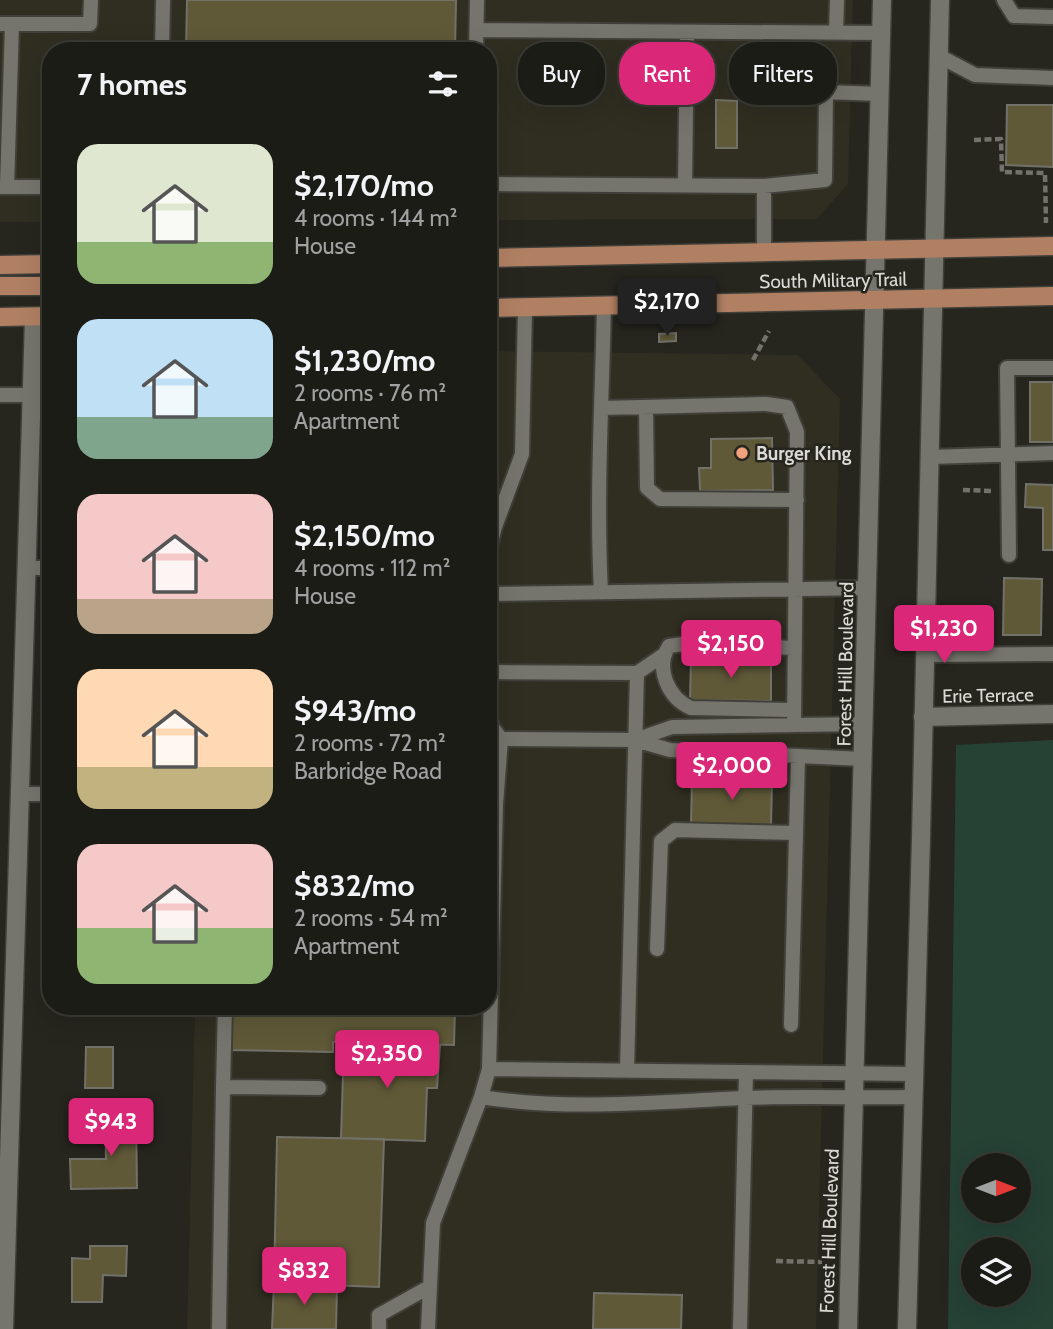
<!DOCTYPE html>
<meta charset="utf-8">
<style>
:root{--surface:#1c1c16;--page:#25251f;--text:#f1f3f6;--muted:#a0a1a1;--line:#3a3a35;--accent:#db2777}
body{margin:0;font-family:Cabin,sans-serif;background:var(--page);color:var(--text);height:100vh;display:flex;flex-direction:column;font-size:26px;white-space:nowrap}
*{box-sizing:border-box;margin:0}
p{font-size:23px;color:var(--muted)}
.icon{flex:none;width:38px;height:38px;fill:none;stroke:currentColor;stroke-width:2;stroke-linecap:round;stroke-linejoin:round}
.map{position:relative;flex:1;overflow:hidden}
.sheet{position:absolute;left:42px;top:42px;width:455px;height:973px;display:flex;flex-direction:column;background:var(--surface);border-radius:28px;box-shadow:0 7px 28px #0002,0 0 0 2px var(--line)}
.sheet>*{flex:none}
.banner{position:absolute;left:518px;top:42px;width:429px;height:63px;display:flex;gap:14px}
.needle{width:46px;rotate:90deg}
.buttons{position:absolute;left:961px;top:1153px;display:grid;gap:14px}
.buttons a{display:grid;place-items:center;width:70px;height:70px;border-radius:50%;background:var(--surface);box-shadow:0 7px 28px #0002,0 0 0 2px var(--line);font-size:35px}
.price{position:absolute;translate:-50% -60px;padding:0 16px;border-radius:7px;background:var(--accent);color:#fff;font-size:23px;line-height:46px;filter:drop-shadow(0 2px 4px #0008)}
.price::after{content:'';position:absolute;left:50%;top:42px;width:21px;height:16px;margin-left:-10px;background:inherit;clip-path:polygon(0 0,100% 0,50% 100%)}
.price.active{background:#222;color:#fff}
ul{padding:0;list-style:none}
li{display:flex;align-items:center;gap:21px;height:175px;padding:0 35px}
li span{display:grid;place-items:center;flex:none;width:196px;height:140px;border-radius:21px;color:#555}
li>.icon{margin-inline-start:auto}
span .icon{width:84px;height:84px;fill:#fffc;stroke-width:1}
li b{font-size:30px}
h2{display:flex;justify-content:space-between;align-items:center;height:84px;padding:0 35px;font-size:30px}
.tag{padding:0 24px;border-radius:28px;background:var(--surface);box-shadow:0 7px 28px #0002,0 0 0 2px var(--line);font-size:24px;line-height:63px}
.tag.active{background:var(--accent);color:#fff}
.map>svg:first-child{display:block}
.built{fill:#302e21}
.green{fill:#254235;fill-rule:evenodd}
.building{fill:#5f5938;stroke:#727169;stroke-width:2}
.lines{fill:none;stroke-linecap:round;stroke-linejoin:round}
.lane-casing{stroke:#403f39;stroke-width:18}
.street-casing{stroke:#403f39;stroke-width:21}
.secondary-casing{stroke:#403f39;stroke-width:21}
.primary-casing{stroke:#403f39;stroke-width:21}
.path{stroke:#72716c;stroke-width:4.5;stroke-dasharray:7 3.5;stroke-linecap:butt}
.lane{stroke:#76756d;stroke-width:14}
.street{stroke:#76756d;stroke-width:18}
.secondary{stroke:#76756d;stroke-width:18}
.primary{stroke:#b18063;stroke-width:18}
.poi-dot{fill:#f1a17c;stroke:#26251e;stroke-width:2.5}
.labels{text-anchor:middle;stroke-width:5;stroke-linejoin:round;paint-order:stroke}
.street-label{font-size:19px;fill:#dbdad6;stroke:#26251e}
.poi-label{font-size:19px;font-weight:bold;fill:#dbdad6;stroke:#26251e;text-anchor:start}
</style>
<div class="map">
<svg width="1053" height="1329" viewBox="0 0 1053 1329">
<rect width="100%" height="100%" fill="#26251e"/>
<path class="built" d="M0 0H853L848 184 817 219 488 220V51H51V222H0Z
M488 351 798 355 840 399 816 1329H187L195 1006H488Z"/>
<path class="green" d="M1053 740V1329H948L956 745ZM973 1166H1018V1211H973ZM973 1250H1018V1295H973Z"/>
<path class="building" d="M187 0H456L455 51H186Z
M716 100 737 101V148H716Z
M1007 105H1053V167L1006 165Z
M676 333V341L659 342V334Z
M1030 382H1053V442H1030Z
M772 438 773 490 700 491 699 468H711V439Z
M1026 484 1053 485V550H1043V508L1025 507Z
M1004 578 1042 579 1041 635H1003Z
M691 659 771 660V701L690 700Z
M692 778 772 779 771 826 691 824Z
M229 1006H455L454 1045 344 1042H333V1052L227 1050Z
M344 1042 440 1045 437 1088H427L425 1141 341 1138Z
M86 1047H113V1088H85Z
M105 1113H136L137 1188 71 1189 70 1159H106Z
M277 1137 384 1139 379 1287 274 1283Z
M90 1246H127L126 1276 103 1275 102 1302H72V1258L90 1259Z
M274 1283 337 1286 336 1329H272Z
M594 1293 682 1295 681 1329H593Z"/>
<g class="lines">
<defs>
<path id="lane" d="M1004 0 1014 16 1053 17
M0 24H90L91 0
M477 30 882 33
M836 33 837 0
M162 51 163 0
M476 51 477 0
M939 56 975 75 1053 78
M488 184 764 186 825 180 826 92 880 94
M685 185 687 32
M764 186V252
M0 187H51
M7 187 12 24
M0 395H32
M646 407 647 488 660 499 797 500
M601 408 766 404 787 407 797 432 794 724
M929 457 1053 453
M488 554 495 527 522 454 525 308
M1009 555 1007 368H1053
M27 568H51
M601 592C596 497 602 401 604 306
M488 594 867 588
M925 655 1053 654
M488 672 637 673 662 656
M794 710 691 708C668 698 655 668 669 646L683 644 795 648
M501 739 635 740 670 750 863 759
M635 740 672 727 864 724
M20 794H51
M657 949 661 841 675 830 796 833
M791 1025 798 758
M489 1069 914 1074
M627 1071 637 673
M223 1087 225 1006
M481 1097C567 1111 655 1102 742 1098 799 1096 856 1098 913 1097
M219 1329 223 1087 319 1088
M379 1329V1315L429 1287
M428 1329 433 1223 481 1097 489 1069 496 805 501 739 492 727 488 712
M740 1329 746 1073"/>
<path id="street" d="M923 717 1053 714
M4 1329 34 317"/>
<path id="secondary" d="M848 1329 882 0
M907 1329 921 838 940 0"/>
<path id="primary" d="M488 258 1053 246
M0 265 51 264
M0 286H51
M488 308 1053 296
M0 317 51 316"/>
</defs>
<use href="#lane" class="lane-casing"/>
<use href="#street" class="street-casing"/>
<use href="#secondary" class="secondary-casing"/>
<use href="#primary" class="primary-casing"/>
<path class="path" d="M974 140 1001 139 1002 172 1045 173 1046 223
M753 360 769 331
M963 490 993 491
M776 1261 822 1262"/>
<use href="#lane" class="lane"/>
<use href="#street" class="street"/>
<use href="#secondary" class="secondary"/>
<use href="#primary" class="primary"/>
</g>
<circle class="poi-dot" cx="742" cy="453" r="7"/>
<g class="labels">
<g class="street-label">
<text transform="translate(833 280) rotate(-1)" y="7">South Military Trail</text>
<text transform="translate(845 664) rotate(-89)" y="7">Forest Hill Boulevard</text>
<text transform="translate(988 695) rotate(-1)" y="7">Erie Terrace</text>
<text transform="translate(829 1231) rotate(-88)" y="7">Forest Hill Boulevard</text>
</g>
<g class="poi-label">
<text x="756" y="460">Burger King</text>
</g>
</g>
</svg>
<div class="buttons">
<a><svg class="needle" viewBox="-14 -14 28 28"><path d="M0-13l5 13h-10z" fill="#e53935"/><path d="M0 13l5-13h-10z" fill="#a0a1a1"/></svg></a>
<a><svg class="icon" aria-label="layers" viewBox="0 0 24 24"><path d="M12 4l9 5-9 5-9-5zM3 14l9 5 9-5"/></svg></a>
</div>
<b class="price active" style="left:667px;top:338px">$2,170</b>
<b class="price" style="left:944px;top:665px">$1,230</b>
<b class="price" style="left:731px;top:680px">$2,150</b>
<b class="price" style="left:732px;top:802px">$2,000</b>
<b class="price" style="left:387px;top:1090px">$2,350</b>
<b class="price" style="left:111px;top:1158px">$943</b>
<b class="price" style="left:304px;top:1307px">$832</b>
<div class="banner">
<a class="tag">Buy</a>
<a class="tag active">Rent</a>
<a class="tag">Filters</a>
</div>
<section class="sheet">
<h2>7 homes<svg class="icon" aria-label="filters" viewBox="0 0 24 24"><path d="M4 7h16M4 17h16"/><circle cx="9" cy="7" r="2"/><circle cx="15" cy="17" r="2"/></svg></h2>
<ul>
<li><span style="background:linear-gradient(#dfe7d0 70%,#8fb573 0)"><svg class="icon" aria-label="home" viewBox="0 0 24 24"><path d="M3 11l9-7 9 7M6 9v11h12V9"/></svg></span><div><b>$2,170/mo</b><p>4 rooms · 144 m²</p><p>House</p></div></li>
<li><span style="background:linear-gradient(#bfe0f5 70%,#7fa58c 0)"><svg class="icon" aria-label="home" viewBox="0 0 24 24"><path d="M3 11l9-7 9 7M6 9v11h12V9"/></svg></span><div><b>$1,230/mo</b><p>2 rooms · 76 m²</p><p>Apartment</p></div></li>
<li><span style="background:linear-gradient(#f6c9c9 75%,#b9a48a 0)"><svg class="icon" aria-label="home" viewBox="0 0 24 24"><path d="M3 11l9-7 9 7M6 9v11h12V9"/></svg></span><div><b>$2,150/mo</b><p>4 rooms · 112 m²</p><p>House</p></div></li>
<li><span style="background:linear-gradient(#ffd9b3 70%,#c2b280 0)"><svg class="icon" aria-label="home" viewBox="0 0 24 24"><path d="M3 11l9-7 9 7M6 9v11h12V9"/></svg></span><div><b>$943/mo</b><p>2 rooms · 72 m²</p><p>Barbridge Road</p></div></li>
<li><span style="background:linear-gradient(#f6c9c9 60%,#8fb573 0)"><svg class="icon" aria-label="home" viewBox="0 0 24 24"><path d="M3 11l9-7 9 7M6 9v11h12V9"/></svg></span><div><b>$832/mo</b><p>2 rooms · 54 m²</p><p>Apartment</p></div></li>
</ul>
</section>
</div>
